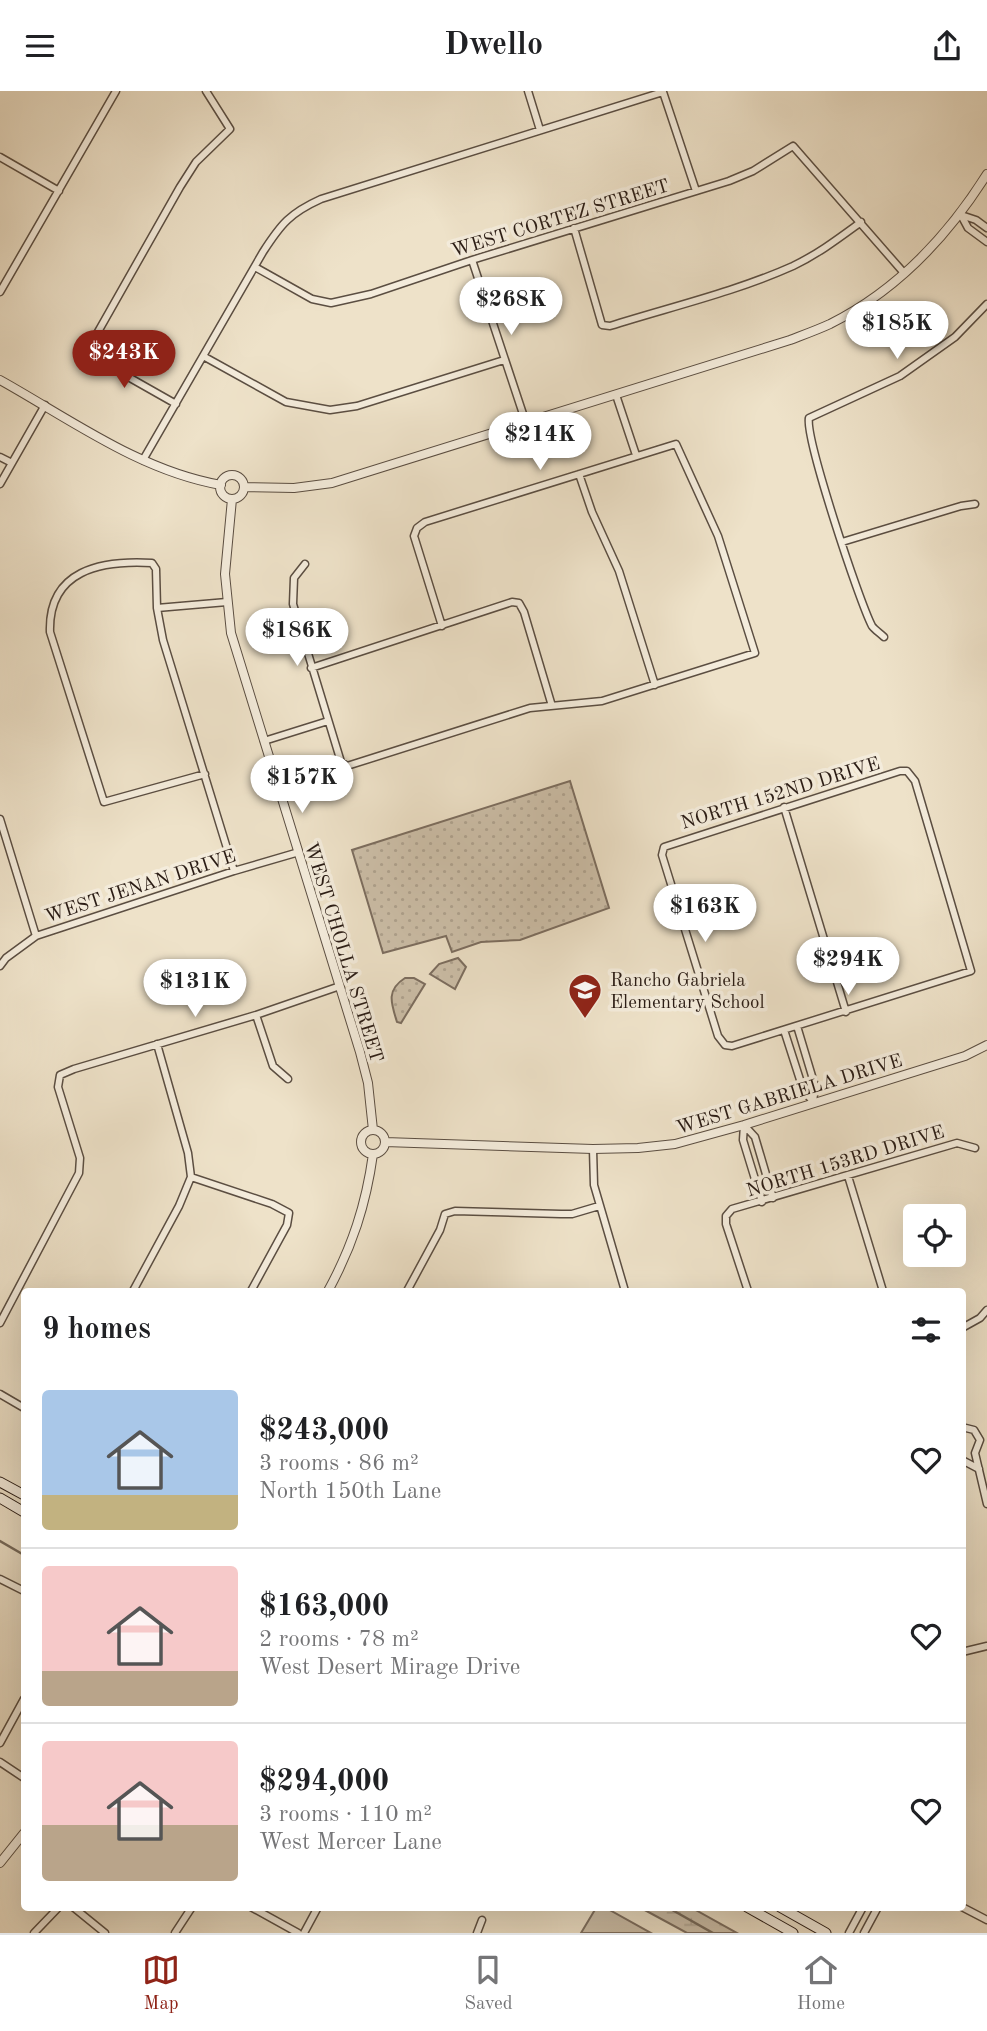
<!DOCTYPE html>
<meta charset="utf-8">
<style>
:root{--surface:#fff;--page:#f6f6f6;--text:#202124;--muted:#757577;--line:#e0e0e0;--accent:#8f2418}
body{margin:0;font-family:"Old Standard TT",serif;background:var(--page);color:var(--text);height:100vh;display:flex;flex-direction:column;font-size:26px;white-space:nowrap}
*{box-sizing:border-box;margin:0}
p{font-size:23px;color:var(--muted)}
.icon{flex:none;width:38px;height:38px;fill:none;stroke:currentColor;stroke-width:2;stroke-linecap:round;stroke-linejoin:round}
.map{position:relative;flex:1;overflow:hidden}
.panel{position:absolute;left:21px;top:1197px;width:945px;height:623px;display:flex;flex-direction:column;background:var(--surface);border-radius:7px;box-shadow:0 7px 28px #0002}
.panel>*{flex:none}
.tools{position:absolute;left:903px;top:1113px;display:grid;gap:14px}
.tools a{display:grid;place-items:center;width:63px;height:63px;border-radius:7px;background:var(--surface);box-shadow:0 7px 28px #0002;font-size:35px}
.price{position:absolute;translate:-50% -60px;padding:0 16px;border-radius:24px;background:#fff;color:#222;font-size:23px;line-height:46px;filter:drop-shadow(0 2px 4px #0008)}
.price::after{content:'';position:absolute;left:50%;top:42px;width:21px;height:16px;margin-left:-10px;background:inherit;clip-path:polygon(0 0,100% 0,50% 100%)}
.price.selected{background:var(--accent);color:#fff}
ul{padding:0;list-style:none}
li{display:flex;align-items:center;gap:21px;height:175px;padding:0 21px}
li+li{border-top:2px solid var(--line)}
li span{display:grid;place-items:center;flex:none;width:196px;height:140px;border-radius:7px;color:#555}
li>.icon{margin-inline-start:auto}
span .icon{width:84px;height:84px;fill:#fffc;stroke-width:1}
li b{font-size:30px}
h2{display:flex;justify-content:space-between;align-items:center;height:84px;padding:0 21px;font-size:30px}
header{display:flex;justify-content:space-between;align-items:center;height:91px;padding:0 21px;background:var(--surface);font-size:32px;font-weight:800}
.dock{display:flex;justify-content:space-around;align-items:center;height:98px;border-top:2px solid var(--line);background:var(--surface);font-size:19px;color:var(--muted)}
.dock a{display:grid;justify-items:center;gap:4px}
.dock .selected{color:var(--accent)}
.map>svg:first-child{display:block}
.green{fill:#cdc0aa;stroke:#7c6e60;stroke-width:2}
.wetland{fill:url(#wetland-marsh);stroke:#7c6e60;stroke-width:2}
.park{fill:url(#park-dots);stroke:#7c6e60;stroke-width:2}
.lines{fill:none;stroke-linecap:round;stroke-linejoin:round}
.stream{stroke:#776b5c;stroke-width:2.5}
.minor-casing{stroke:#5b4e42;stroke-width:9}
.tertiary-casing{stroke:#5b4e42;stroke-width:10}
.secondary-casing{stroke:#2a1c15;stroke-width:11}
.minor{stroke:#f4ecdc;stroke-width:6}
.tertiary{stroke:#f4ecdc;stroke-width:8}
.secondary{stroke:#f4ecdc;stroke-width:9}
.labels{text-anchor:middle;stroke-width:7;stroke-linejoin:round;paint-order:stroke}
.street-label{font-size:19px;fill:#2a1c15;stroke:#f4ecdc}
.poi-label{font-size:19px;fill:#2a1c15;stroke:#f4ecdc;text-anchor:start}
</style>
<header><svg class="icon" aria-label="menu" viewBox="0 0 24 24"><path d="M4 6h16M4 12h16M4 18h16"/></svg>Dwello<svg class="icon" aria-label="share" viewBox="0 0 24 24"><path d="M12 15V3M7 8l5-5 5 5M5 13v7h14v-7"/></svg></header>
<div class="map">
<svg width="987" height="1842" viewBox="0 0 987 1842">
<defs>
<pattern id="wetland-marsh" width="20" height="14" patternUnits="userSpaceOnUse" patternTransform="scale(1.75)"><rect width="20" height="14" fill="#cdc0aa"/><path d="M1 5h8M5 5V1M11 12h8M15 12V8" fill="none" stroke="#b0a491"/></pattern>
<pattern id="park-dots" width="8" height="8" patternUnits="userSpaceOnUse" patternTransform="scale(1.75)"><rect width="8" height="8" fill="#cdc0aa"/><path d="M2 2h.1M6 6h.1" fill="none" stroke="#b0a491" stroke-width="1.8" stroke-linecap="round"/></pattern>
</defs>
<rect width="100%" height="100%" fill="#eee2c9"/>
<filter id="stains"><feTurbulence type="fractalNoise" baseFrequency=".00286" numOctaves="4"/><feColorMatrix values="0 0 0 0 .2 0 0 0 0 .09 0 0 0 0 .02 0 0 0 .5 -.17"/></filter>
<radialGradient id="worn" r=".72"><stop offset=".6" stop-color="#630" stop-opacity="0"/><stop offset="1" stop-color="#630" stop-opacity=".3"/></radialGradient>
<path class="green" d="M596 1817H606L651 1842H581Z"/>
<path class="wetland" d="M641 1817H692L737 1842H687Z"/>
<path class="park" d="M570 690 609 817 520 849 481 851 452 861 446 845 383 862 352 759Z
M458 867 466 876 455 898 430 883 439 873Z
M405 887H414L425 893 401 932 397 931C391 912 386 899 405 887Z"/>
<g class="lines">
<path class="stream" d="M0 1450 24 1464
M667 1816 713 1842"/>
<defs>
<path id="minor" d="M528 0 540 39
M0 66 59 100
M961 124 968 137 987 151
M961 124 976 129 987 137
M574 137 602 234 610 235C670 216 735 201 793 175 818 163 839 147 861 131
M472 169 526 332
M255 176 312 208 331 212 371 203 472 169 729 90 753 80 793 55 904 182
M0 201 116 0
M203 265 286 311 330 319 357 315 504 269
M616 304 636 364
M176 313 86 262 180 96 196 71 230 38 206 0
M0 366 12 372
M143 369 263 161C281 133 290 122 321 108L663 1 696 100
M579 383 592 421 619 480 655 594
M0 393 45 314
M842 451 961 415 975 413
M305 473 294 487 293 513 341 671 347 675 530 617 602 610 755 562 718 445 676 353 425 431 417 437 414 445 442 535
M157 517 227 511
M884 546C880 542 875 539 872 535 859 510 805 347 809 327L900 285 955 246 987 213
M311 577 512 511 519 512 524 521 552 615
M264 650 328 630
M900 680H907L915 690 971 880 732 955 725 954 718 945 662 764 664 756Z
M205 683 104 711 50 541C48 479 101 469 152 472L156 478 157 517 163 549 234 780
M784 716 846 921
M0 728 36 845
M0 875 6 867 36 845 234 780 299 761
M256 924 273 975 288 988
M797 935 815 995 813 1011
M784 939 803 998 813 1011
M744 1034 755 1046 773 1107
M744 1034 743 1049 762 1111
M593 1058 594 1094 625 1200
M848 1085 883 1200
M191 1086 272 1113 289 1122 287 1134 251 1200
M133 1200 179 1115 191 1086 188 1062 157 953
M407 1200 440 1139 445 1123 455 1120 561 1123H572L599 1115
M748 1200 726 1133V1125L732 1118 957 1052 975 1057
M0 1232 79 1082 80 1067 58 996 60 984 74 978 256 924 340 895
M962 1237 980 1227 987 1219
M0 1303 24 1317
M962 1336 974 1339 980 1349 975 1362 987 1413
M962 1369 979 1378
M0 1488 24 1500
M962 1561 987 1555
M0 1652 24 1608
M0 1671 24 1687
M73 1816 105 1842
M251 1816 298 1842
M962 1816 987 1829
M34 1842 59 1816
M175 1842 192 1816
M304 1842 318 1816
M477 1842 482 1829
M849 1842 863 1816
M864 1842 878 1816"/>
<path id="tertiary" d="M0 289C70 328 140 380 221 394
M220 396a12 12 0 1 1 24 0a12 12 0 1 1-24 0Z
M244 396 294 397 332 392 790 249C803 244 817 239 830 233 896 200 948 145 987 83
M232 408 225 483 231 542 360 961 368 992 373 1039
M361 1051a12 12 0 1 1 24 0a12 12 0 1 1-24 0Z
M385 1051 593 1058 638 1057 675 1053 744 1034 965 965 987 954
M328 1200C352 1156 366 1114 373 1063
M0 1772 24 1742"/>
<path id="secondary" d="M0 1391 24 1404
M0 1407 24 1421
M747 1816 793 1842
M780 1816 826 1842"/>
</defs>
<use href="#minor" class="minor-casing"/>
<use href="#tertiary" class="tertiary-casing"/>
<use href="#secondary" class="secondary-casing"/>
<use href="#minor" class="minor"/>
<use href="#tertiary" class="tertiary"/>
<use href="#secondary" class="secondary"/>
</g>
<defs>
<symbol id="school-pin" viewBox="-11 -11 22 30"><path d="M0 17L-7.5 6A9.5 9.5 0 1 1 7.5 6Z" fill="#8f2418" stroke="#f4ecdc"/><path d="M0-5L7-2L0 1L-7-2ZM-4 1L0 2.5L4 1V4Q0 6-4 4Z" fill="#fff"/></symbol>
</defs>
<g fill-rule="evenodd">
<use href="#school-pin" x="566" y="880" width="38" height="52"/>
</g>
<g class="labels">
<g class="street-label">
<text transform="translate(560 126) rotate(-17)" y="7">WEST CORTEZ STREET</text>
<text transform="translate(780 701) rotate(-17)" y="7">NORTH 152ND DRIVE</text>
<text transform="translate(140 794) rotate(-18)" y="7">WEST JENAN DRIVE</text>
<text transform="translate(345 861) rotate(73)" y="7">WEST CHOLLA STREET</text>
<text transform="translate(789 1002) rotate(-17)" y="7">WEST GABRIELA DRIVE</text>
<text transform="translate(845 1069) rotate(-17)" y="7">NORTH 153RD DRIVE</text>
</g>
<g class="poi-label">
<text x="610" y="895">Rancho Gabriela<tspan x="610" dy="22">Elementary School</tspan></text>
</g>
</g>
<rect width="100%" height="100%" filter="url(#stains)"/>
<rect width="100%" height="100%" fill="url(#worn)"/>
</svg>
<div class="tools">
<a><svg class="icon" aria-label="locate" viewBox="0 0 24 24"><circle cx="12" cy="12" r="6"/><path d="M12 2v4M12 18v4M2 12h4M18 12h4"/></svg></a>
</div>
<b class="price" style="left:511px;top:246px">$268K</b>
<b class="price" style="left:897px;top:270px">$185K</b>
<b class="price selected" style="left:124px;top:299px">$243K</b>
<b class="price" style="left:540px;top:381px">$214K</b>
<b class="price" style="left:297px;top:577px">$186K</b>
<b class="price" style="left:302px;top:724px">$157K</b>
<b class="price" style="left:705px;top:853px">$163K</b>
<b class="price" style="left:848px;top:906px">$294K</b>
<b class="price" style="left:195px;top:928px">$131K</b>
<section class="panel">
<h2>9 homes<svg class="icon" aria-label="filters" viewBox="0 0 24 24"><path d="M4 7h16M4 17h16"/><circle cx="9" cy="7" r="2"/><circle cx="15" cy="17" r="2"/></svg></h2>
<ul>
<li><span style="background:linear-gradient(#a9c7e8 75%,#c2b280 0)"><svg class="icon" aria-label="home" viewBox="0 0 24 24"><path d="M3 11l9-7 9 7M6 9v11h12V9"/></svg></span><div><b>$243,000</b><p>3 rooms · 86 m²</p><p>North 150th Lane</p></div><svg class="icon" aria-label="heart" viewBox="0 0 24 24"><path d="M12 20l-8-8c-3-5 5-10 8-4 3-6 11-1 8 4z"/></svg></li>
<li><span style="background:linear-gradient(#f6c9c9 75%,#b9a48a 0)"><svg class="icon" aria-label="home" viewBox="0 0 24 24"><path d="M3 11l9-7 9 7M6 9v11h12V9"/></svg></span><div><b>$163,000</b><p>2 rooms · 78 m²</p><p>West Desert Mirage Drive</p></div><svg class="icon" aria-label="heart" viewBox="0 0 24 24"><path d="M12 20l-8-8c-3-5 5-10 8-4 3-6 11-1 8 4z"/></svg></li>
<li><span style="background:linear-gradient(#f6c9c9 60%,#b9a48a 0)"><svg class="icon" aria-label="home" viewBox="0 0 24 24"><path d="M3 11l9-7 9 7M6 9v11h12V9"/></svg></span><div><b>$294,000</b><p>3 rooms · 110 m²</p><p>West Mercer Lane</p></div><svg class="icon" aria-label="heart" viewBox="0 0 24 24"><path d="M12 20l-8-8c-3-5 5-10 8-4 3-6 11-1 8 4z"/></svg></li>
</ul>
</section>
</div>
<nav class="dock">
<a class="selected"><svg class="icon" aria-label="map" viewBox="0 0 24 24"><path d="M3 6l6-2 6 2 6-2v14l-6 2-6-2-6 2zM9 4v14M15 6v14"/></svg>Map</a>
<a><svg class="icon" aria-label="saved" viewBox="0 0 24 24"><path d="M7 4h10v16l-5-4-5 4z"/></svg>Saved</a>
<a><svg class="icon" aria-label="home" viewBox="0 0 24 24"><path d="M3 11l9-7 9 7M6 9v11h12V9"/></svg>Home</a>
</nav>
